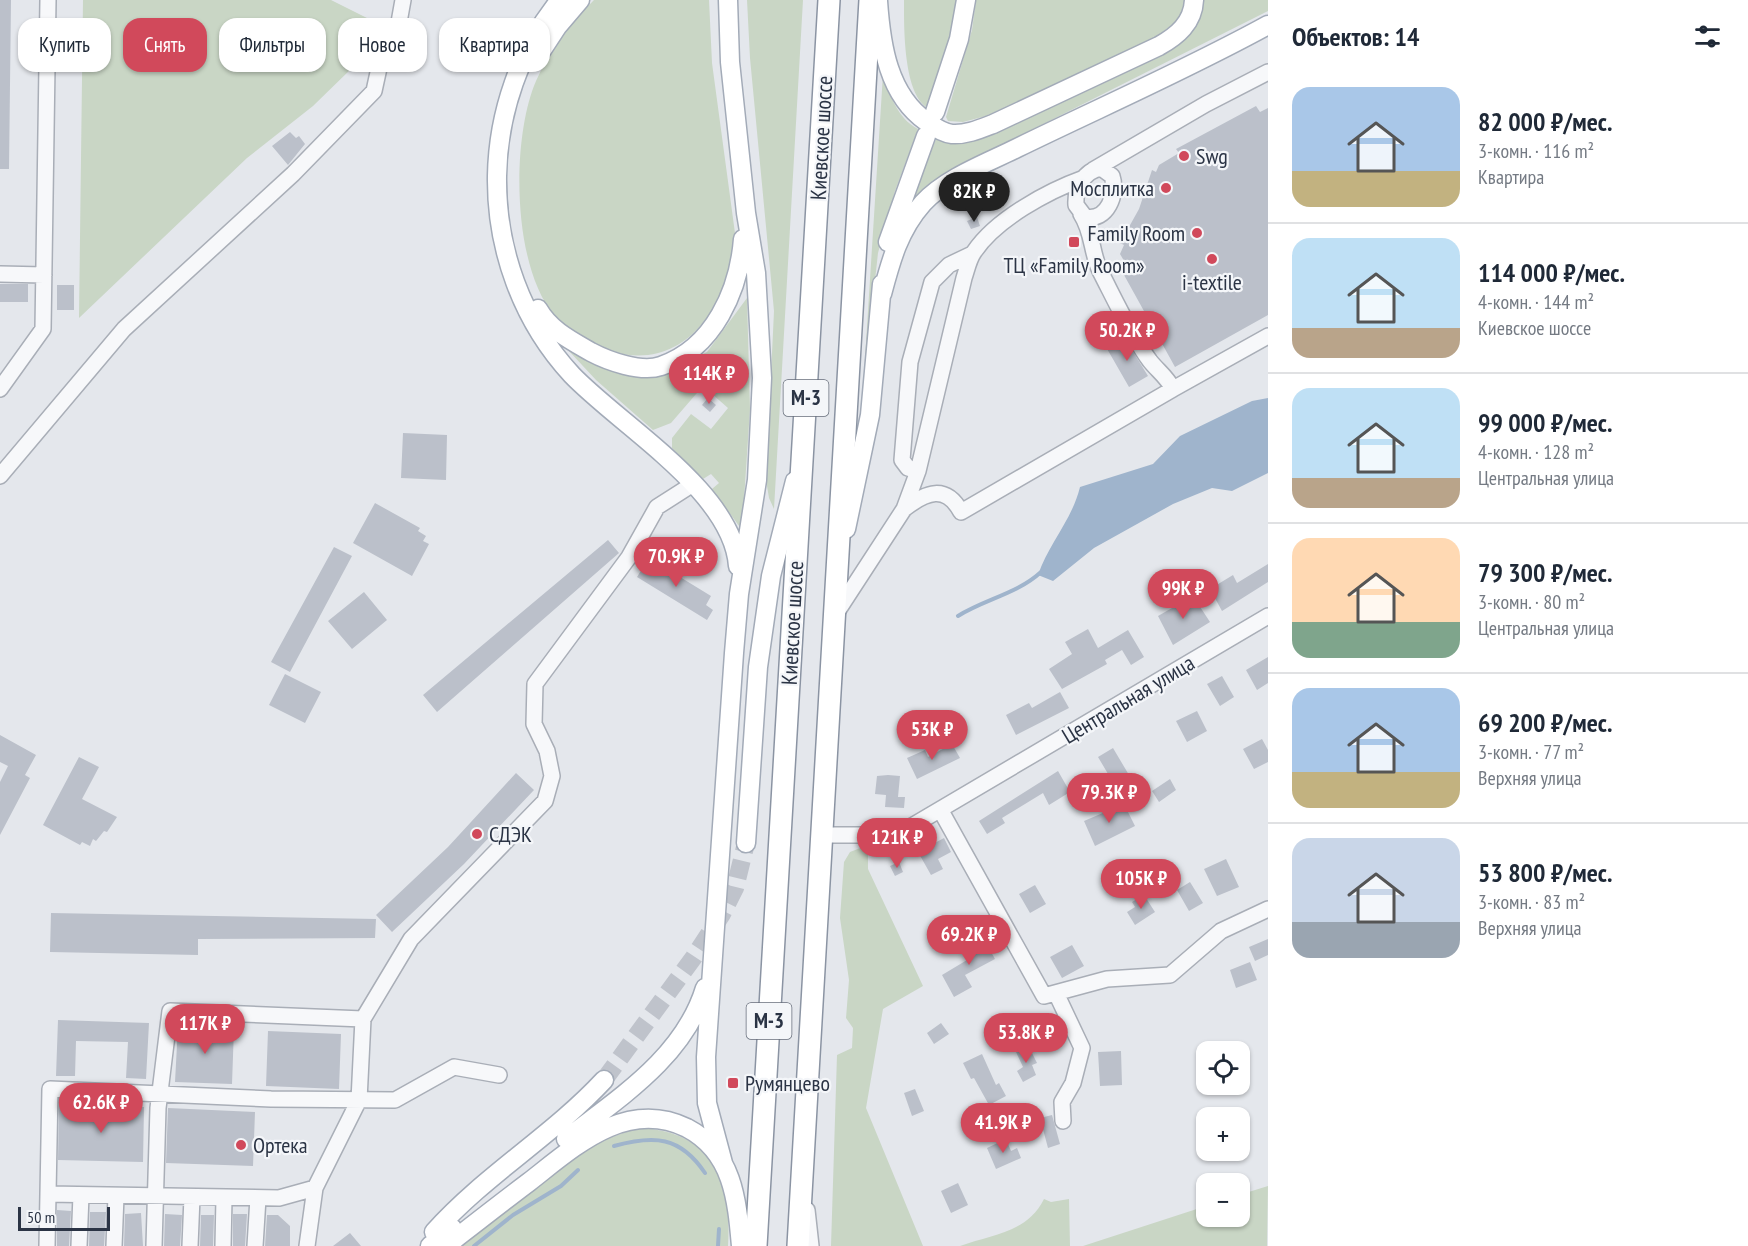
<!DOCTYPE html>
<html lang="ru">
<meta charset="utf-8">
<style>
:root{--surface:#fff;--page:#f6f6f7;--text:#1f2937;--muted:#747a83;--line:#e0e1e3;--accent:#d1495b}
body{margin:0;font-family:"PT Sans Narrow",sans-serif;background:var(--page);color:var(--text);height:100vh;display:flex;flex-direction:column;font-size:22px;white-space:nowrap}
*{box-sizing:border-box;margin:0}
p{font-size:20px;color:var(--muted)}
.icon{flex:none;width:33px;height:33px;fill:none;stroke:currentColor;stroke-width:2;stroke-linecap:round;stroke-linejoin:round}
.map{position:relative;flex:1;overflow:hidden}
.sheet{display:flex;flex-direction:column;background:var(--surface);width:480px}
.sheet>*{flex:none}
.top-card{position:absolute;left:18px;top:18px;width:570px;height:54px;display:flex;gap:12px}
.buttons{position:absolute;left:1196px;top:1041px;display:grid;gap:12px}
.buttons a{display:grid;place-items:center;width:54px;height:54px;border-radius:12px;background:var(--surface);box-shadow:0 2px 4px #0004;font-size:30px}
.scale{position:absolute;left:18px;bottom:15px;width:92px;box-sizing:border-box;padding-left:6px;border:3px solid #2b3445;border-top:0;font-size:16px;line-height:21px;white-space:nowrap;color:#2b3445;-webkit-text-stroke:4px #f4f6f9;paint-order:stroke}
.price{position:absolute;translate:-50% -51px;padding:0 14px;border-radius:21px;background:var(--accent);color:#fff;font-size:20px;line-height:39px;filter:drop-shadow(0 2px 3px #0008)}
.price::after{content:'';position:absolute;left:50%;top:36px;width:18px;height:14px;margin-left:-9px;background:inherit;clip-path:polygon(0 0,100% 0,50% 100%)}
.price.current{background:#222;color:#fff}
ul{padding:0;list-style:none}
li{display:flex;align-items:center;gap:18px;height:150px;padding:0 24px}
li+li{border-top:2px solid var(--line)}
li span{display:grid;place-items:center;flex:none;width:168px;height:120px;border-radius:18px;color:#555}
li>.icon{margin-inline-start:auto}
span .icon{width:72px;height:72px;fill:#fffc;stroke-width:1}
li b{font-size:26px}
h2{display:flex;justify-content:space-between;align-items:center;height:72px;padding:0 24px;font-size:26px}
.tag{padding:0 21px;border-radius:18px;background:var(--surface);box-shadow:0 2px 4px #0004;font-size:21px;line-height:54px}
.tag.current{background:var(--accent);color:#fff}
main{display:flex;flex:1;min-height:0}
.map>svg:first-child{display:block}
.green{fill:#c9d6c5}
.water{fill:#9fb4cc}
.lines{fill:none;stroke-linecap:round;stroke-linejoin:round}
.stream{stroke:#9fb4cc;stroke-width:4}
.building{fill:#bbc0ca}
.major-tunnel{stroke:#bfc3cb;stroke-width:18;stroke-dasharray:18 9;stroke-linecap:butt}
.minor-casing{stroke:#a9aeb7;stroke-width:18}
.major-casing{stroke:#a3abb8;stroke-width:21}
.highway-casing{stroke:#8b94a3;stroke-width:24}
.minor{stroke:#f7f8fa;stroke-width:15}
.major{stroke:#fff;stroke-width:18}
.highway{stroke:#fff;stroke-width:21}
.poi-dot{fill:#d1495b;stroke:#f4f6f9;stroke-width:2}
.labels{text-anchor:middle;stroke-width:4.5;stroke-linejoin:round;paint-order:stroke}
.shield{fill:#f4f6f9;stroke:#676e7b;stroke-width:1.5}
.shield-label{font-size:21px;font-weight:bold;fill:#2b3445}
.street-label{font-size:22px;fill:#2b3445;stroke:#f4f6f9}
.poi-label{font-size:22px;fill:#2b3445;stroke:#f4f6f9;text-anchor:start}
</style>
<main>
<div class="map">
<svg width="1268" height="1246" viewBox="0 0 1268 1246">
<rect width="100%" height="100%" fill="#e4e7ec"/>
<path class="green" d="M83 0H331L391 30 313 106 247 158 79 318Z
M594 0H709L712 63 737 248C723 310 683 373 610 351 588 345 569 333 554 315 512 265 511 139 536 81 549 51 571 23 594 0Z
M747 0H803L774 509 769 498 766 480 774 311 750 58Z
M904 0H960L956 21 930 109C903 98 904 26 904 0Z
M976 0H1186L1179 19 1155 38 986 116 963 122 948 121 946 117 972 30Z
M1204 0H1268V11L952 170 925 187 907 207 937 137 970 141 984 137 1161 56C1182 40 1198 26 1204 0Z
M883 74C890 95 897 118 918 129L895 191 878 253 863 390Z
M747 298 750 409 742 530 712 489 719 483 711 474 703 479 672 448V438L691 414 711 429 728 408 703 386 671 423 653 430 596 380 568 350 592 363 627 374 658 376 707 352Z
M868 845V869L923 986 883 1009 866 1108 923 1246H831L837 1055 852 1048 853 1028 846 1018 849 980 840 918 844 862 850 852Z
M640 1128C712 1132 732 1179 728 1246H459C511 1205 575 1143 640 1128Z
M1268 1186 1267 1246H1083L1206 1206V1216H1239V1195Z
M1044 1199 1051 1202 1069 1199 1070 1246H960C993 1234 1027 1233 1044 1199Z"/>
<path class="water" d="M1268 398V473L1232 491 1212 488 1173 504 1094 548 1053 581 1038 575C1049 543 1072 520 1080 487L1153 464 1180 436 1252 401Z"/>
<g class="lines">
<path class="stream" d="M958 616C985 599 1017 594 1041 572
M614 1146C654 1135 680 1136 705 1173
M474 1246 513 1215 561 1186 578 1170
M718 1246 719 1229"/>
</g>
<path class="building" d="M0 0H11L9 169H0Z
M1256 106 1260 112 1268 108V315L1175 367 1124 275 1130 271 1120 254 1124 245 1120 243 1139 209 1152 170 1156 172 1159 165 1179 153 1176 149Z
M290 132 296 138 299 136 305 144 288 165 272 146Z
M977 217 980 226 971 229 967 221Z
M0 284H28V302H0Z
M57 285H74V310H57Z
M1124 337 1148 376 1129 387 1106 347Z
M708 398 716 405 710 412 702 405Z
M403 433 447 435 446 480 401 478Z
M375 503 420 528 418 531 426 536 423 541 429 544 412 576 353 543Z
M608 540 619 553 437 712 423 695Z
M334 547 352 556 290 672 271 662Z
M649 558 711 596 706 605 713 610 707 620 637 577Z
M1268 564V582L1222 611 1210 589 1233 575 1237 583Z
M364 592 387 620 352 649 328 621Z
M1193 596 1210 622 1173 645 1158 616Z
M1088 629 1098 648 1128 630 1144 657 1131 665 1122 650 1105 660 1107 664 1062 689 1049 669 1072 654 1065 642Z
M1268 657V683L1257 690 1246 670Z
M285 674 321 692 305 723 269 705Z
M1222 676 1234 697 1220 706 1207 684Z
M1060 692 1069 708 1016 735 1006 715 1029 703 1032 708Z
M1197 711 1207 731 1187 742 1176 721Z
M0 735 36 755 25 775 30 778 0 835V782L8 766 0 762Z
M1262 739 1268 750V762L1254 769 1243 749Z
M952 744 960 758 917 779 907 758 925 750 928 757Z
M1113 748 1129 775 1114 784 1098 757Z
M79 757 99 767 82 799 117 817 107 832 104 831 96 841 93 839 90 846 82 842 80 845 43 825Z
M1058 771 1070 792 1049 805 1043 793 1002 818 1005 823 987 834 979 821Z
M516 773 534 790 464 864 392 932 376 915 448 847Z
M888 775 900 776 898 797H905L904 808 885 807 886 795 875 794 877 776Z
M1170 779 1176 790 1159 802 1152 791Z
M1124 804 1135 826 1095 846 1084 821Z
M944 838 951 852 938 859 943 869 931 875 918 852Z
M1226 859 1239 887 1217 896 1204 869Z
M899 862 903 872 895 876 890 866Z
M1190 882 1203 903 1189 911 1177 890Z
M1035 885 1046 904 1030 913 1019 894Z
M1144 895 1155 912 1135 925 1127 912 1135 907 1132 902Z
M51 913 376 919 375 938 198 939V955L50 952Z
M981 934 995 959 965 975 972 987 954 997 942 975 972 957 964 943Z
M1268 939V955L1255 961 1249 947Z
M1072 945 1084 966 1062 978 1050 957Z
M1250 962 1257 980 1236 988 1230 970Z
M58 1020 149 1023 146 1079 126 1078 128 1042 76 1041 75 1076H56Z
M941 1023 949 1034 934 1044 927 1033Z
M178 1026 234 1028 232 1084 175 1082Z
M268 1031 341 1034 339 1089 266 1086Z
M1028 1045 1037 1063 1032 1065 1036 1075 1023 1082 1017 1071 1023 1067 1016 1052Z
M1121 1051 1122 1085 1100 1086 1098 1052Z
M982 1054 996 1085 999 1083 1006 1096 989 1105 974 1078 971 1079 963 1063Z
M915 1089 924 1111 912 1116 904 1093Z
M59 1105 144 1107 143 1162 58 1160Z
M168 1108 255 1112 253 1166 166 1163Z
M1052 1115 1060 1144 1048 1148 1040 1118Z
M1006 1139 1011 1151 1017 1148 1021 1158 996 1169 987 1148Z
M958 1183 968 1205 951 1213 941 1191Z
M57 1210 71 1211 69 1246H57Z
M90 1212H106L104 1246H89Z
M141 1213 143 1246H124L125 1214Z
M165 1214 182 1215 180 1246H164Z
M233 1214H247L245 1246H233Z
M201 1215H214L213 1246H200Z
M267 1215H278L290 1226V1246H265Z
M350 1233 361 1246H333Z"/>
<g class="lines">
<path class="major-tunnel" d="M604 1080 694 957 722 914 735 888 746 843"/>
<defs>
<path id="minor" d="M1101 168 1112 176C1118 194 1107 222 1085 217L1076 205C1075 189 1083 171 1101 168Z
M1093 170 1206 104 1268 72
M1081 214C1093 232 1091 252 1100 271 1114 298 1132 337 1150 361 1158 371 1167 377 1173 389L1268 336
M0 274 44 275
M0 389 43 329 48 0
M918 471 908 468 902 460 910 362 932 282 949 265 972 254
M0 476 124 329 293 174 374 91 379 68 396 39 403 0
M904 509C926 492 946 484 961 512L1173 389
M835 615 904 509 918 471 964 278C967 269 969 259 974 252 996 219 1048 191 1084 178
M941 811 1044 996 1107 979 1170 975 1221 931 1268 909
M820 835H876L912 826 1268 616
M1056 993 1082 1048 1073 1083 1062 1102 1063 1121
M48 1194 279 1198 315 1188
M807 1210 811 1246
M47 1246 50 1089 271 1099 395 1100 454 1067 499 1075
M79 1246 81 1195
M114 1246 116 1196
M154 1246 158 1108 170 1011 363 1019 411 939 545 801 552 776 547 751 534 724 535 684 629 557 657 507 693 484
M190 1246 192 1197
M223 1246 224 1198
M255 1246 258 1198
M307 1246 315 1188 359 1100 363 1019"/>
<path id="major" d="M560 0C520 49 498 113 497 176 496 249 522 321 572 375 621 426 733 492 738 566
M878 1C881 45 888 95 927 122 934 127 943 133 952 134 966 135 980 129 993 124L1159 46C1177 36 1193 23 1194 0
M538 56 557 27 580 0
M935 112 959 39 966 0
M888 242 926 136
M882 294C891 260 899 230 923 203 946 178 987 163 1017 148 1101 107 1186 70 1268 25
M538 309C550 330 570 340 591 352 608 361 641 373 661 366 714 348 739 290 743 239
M846 529 870 415 882 284
M746 843 758 667 771 576 795 481
M566 1139C620 1097 684 1057 705 988
M723 1163 707 1103 706 1057 734 653 739 594 757 480 762 378 756 273 746 213 730 62 728 0
M434 1232C485 1175 552 1136 604 1080
M430 1246 452 1228
M446 1246C473 1225 501 1203 529 1182 574 1147 626 1098 687 1128 733 1152 737 1200 741 1246"/>
<path id="highway" d="M756 1246 829 0
M798 1246 870 0"/>
</defs>
<use href="#minor" class="minor-casing"/>
<use href="#major" class="major-casing"/>
<use href="#highway" class="highway-casing"/>
<use href="#minor" class="minor"/>
<use href="#major" class="major"/>
<use href="#highway" class="highway"/>
</g>
<g class="poi-dot">
<circle cx="1184" cy="156" r="6"/>
<circle cx="1166" cy="188" r="6"/>
<circle cx="1197" cy="233" r="6"/>
<rect x="1068" y="236" width="12" height="12" rx="3"/>
<circle cx="1212" cy="259" r="6"/>
<circle cx="477" cy="834" r="6"/>
<rect x="727" y="1077" width="12" height="12" rx="3"/>
<circle cx="241" cy="1145" r="6"/>
</g>
<g class="labels">
<g class="shield">
<rect x="783.5" y="380" width="45" height="36" rx="4.5"/>
<rect x="746.5" y="1003" width="45" height="36" rx="4.5"/>
</g>
<g class="shield-label">
<text x="806" y="405">М-3</text>
<text x="769" y="1028">М-3</text>
</g>
<g class="street-label">
<text transform="translate(821 138) rotate(-87)" y="8">Киевское шоссе</text>
<text transform="translate(792 623) rotate(-87)" y="8">Киевское шоссе</text>
<text transform="translate(1128 699) rotate(-31)" y="8">Центральная улица</text>
</g>
<g class="poi-label">
<text x="1196" y="164">Swg</text>
<text x="1154" y="196" text-anchor="end">Мосплитка</text>
<text x="1185" y="241" text-anchor="end">Family Room</text>
<text x="1074" y="273" text-anchor="middle">ТЦ «Family Room»</text>
<text x="1212" y="290" text-anchor="middle">i-textile</text>
<text x="489" y="842">СДЭК</text>
<text x="745" y="1091">Румянцево</text>
<text x="253" y="1153">Ортека</text>
</g>
</g>
</svg>
<div class="buttons">
<a><svg class="icon" aria-label="locate" viewBox="0 0 24 24"><circle cx="12" cy="12" r="6"/><path d="M12 2v4M12 18v4M2 12h4M18 12h4"/></svg></a>
<a>+</a>
<a>−</a>
</div>
<div class="scale">50 m</div>
<b class="price current" style="left:974px;top:223px">82K ₽</b>
<b class="price" style="left:1127px;top:362px">50.2K ₽</b>
<b class="price" style="left:709px;top:405px">114K ₽</b>
<b class="price" style="left:676px;top:588px">70.9K ₽</b>
<b class="price" style="left:1183px;top:620px">99K ₽</b>
<b class="price" style="left:932px;top:761px">53K ₽</b>
<b class="price" style="left:1109px;top:824px">79.3K ₽</b>
<b class="price" style="left:897px;top:869px">121K ₽</b>
<b class="price" style="left:1141px;top:910px">105K ₽</b>
<b class="price" style="left:969px;top:966px">69.2K ₽</b>
<b class="price" style="left:205px;top:1055px">117K ₽</b>
<b class="price" style="left:1026px;top:1064px">53.8K ₽</b>
<b class="price" style="left:101px;top:1134px">62.6K ₽</b>
<b class="price" style="left:1003px;top:1154px">41.9K ₽</b>
<div class="top-card">
<a class="tag">Купить</a>
<a class="tag current">Снять</a>
<a class="tag">Фильтры</a>
<a class="tag">Новое</a>
<a class="tag">Квартира</a>
</div>
</div>
<section class="sheet">
<h2>Объектов: 14<svg class="icon" aria-label="filters" viewBox="0 0 24 24"><path d="M4 7h16M4 17h16"/><circle cx="9" cy="7" r="2"/><circle cx="15" cy="17" r="2"/></svg></h2>
<ul>
<li><span style="background:linear-gradient(#a9c7e8 70%,#c2b280 0)"><svg class="icon" aria-label="home" viewBox="0 0 24 24"><path d="M3 11l9-7 9 7M6 9v11h12V9"/></svg></span><div><b>82 000 ₽/мес.</b><p>3-комн. · 116 m²</p><p>Квартира</p></div></li>
<li><span style="background:linear-gradient(#bfe0f5 75%,#b9a48a 0)"><svg class="icon" aria-label="home" viewBox="0 0 24 24"><path d="M3 11l9-7 9 7M6 9v11h12V9"/></svg></span><div><b>114 000 ₽/мес.</b><p>4-комн. · 144 m²</p><p>Киевское шоссе</p></div></li>
<li><span style="background:linear-gradient(#bfe0f5 75%,#b9a48a 0)"><svg class="icon" aria-label="home" viewBox="0 0 24 24"><path d="M3 11l9-7 9 7M6 9v11h12V9"/></svg></span><div><b>99 000 ₽/мес.</b><p>4-комн. · 128 m²</p><p>Центральная улица</p></div></li>
<li><span style="background:linear-gradient(#ffd9b3 70%,#7fa58c 0)"><svg class="icon" aria-label="home" viewBox="0 0 24 24"><path d="M3 11l9-7 9 7M6 9v11h12V9"/></svg></span><div><b>79 300 ₽/мес.</b><p>3-комн. · 80 m²</p><p>Центральная улица</p></div></li>
<li><span style="background:linear-gradient(#a9c7e8 70%,#c2b280 0)"><svg class="icon" aria-label="home" viewBox="0 0 24 24"><path d="M3 11l9-7 9 7M6 9v11h12V9"/></svg></span><div><b>69 200 ₽/мес.</b><p>3-комн. · 77 m²</p><p>Верхняя улица</p></div></li>
<li><span style="background:linear-gradient(#c9d6e8 70%,#9aa5b1 0)"><svg class="icon" aria-label="home" viewBox="0 0 24 24"><path d="M3 11l9-7 9 7M6 9v11h12V9"/></svg></span><div><b>53 800 ₽/мес.</b><p>3-комн. · 83 m²</p><p>Верхняя улица</p></div></li>
</ul>
</section>
</main>
